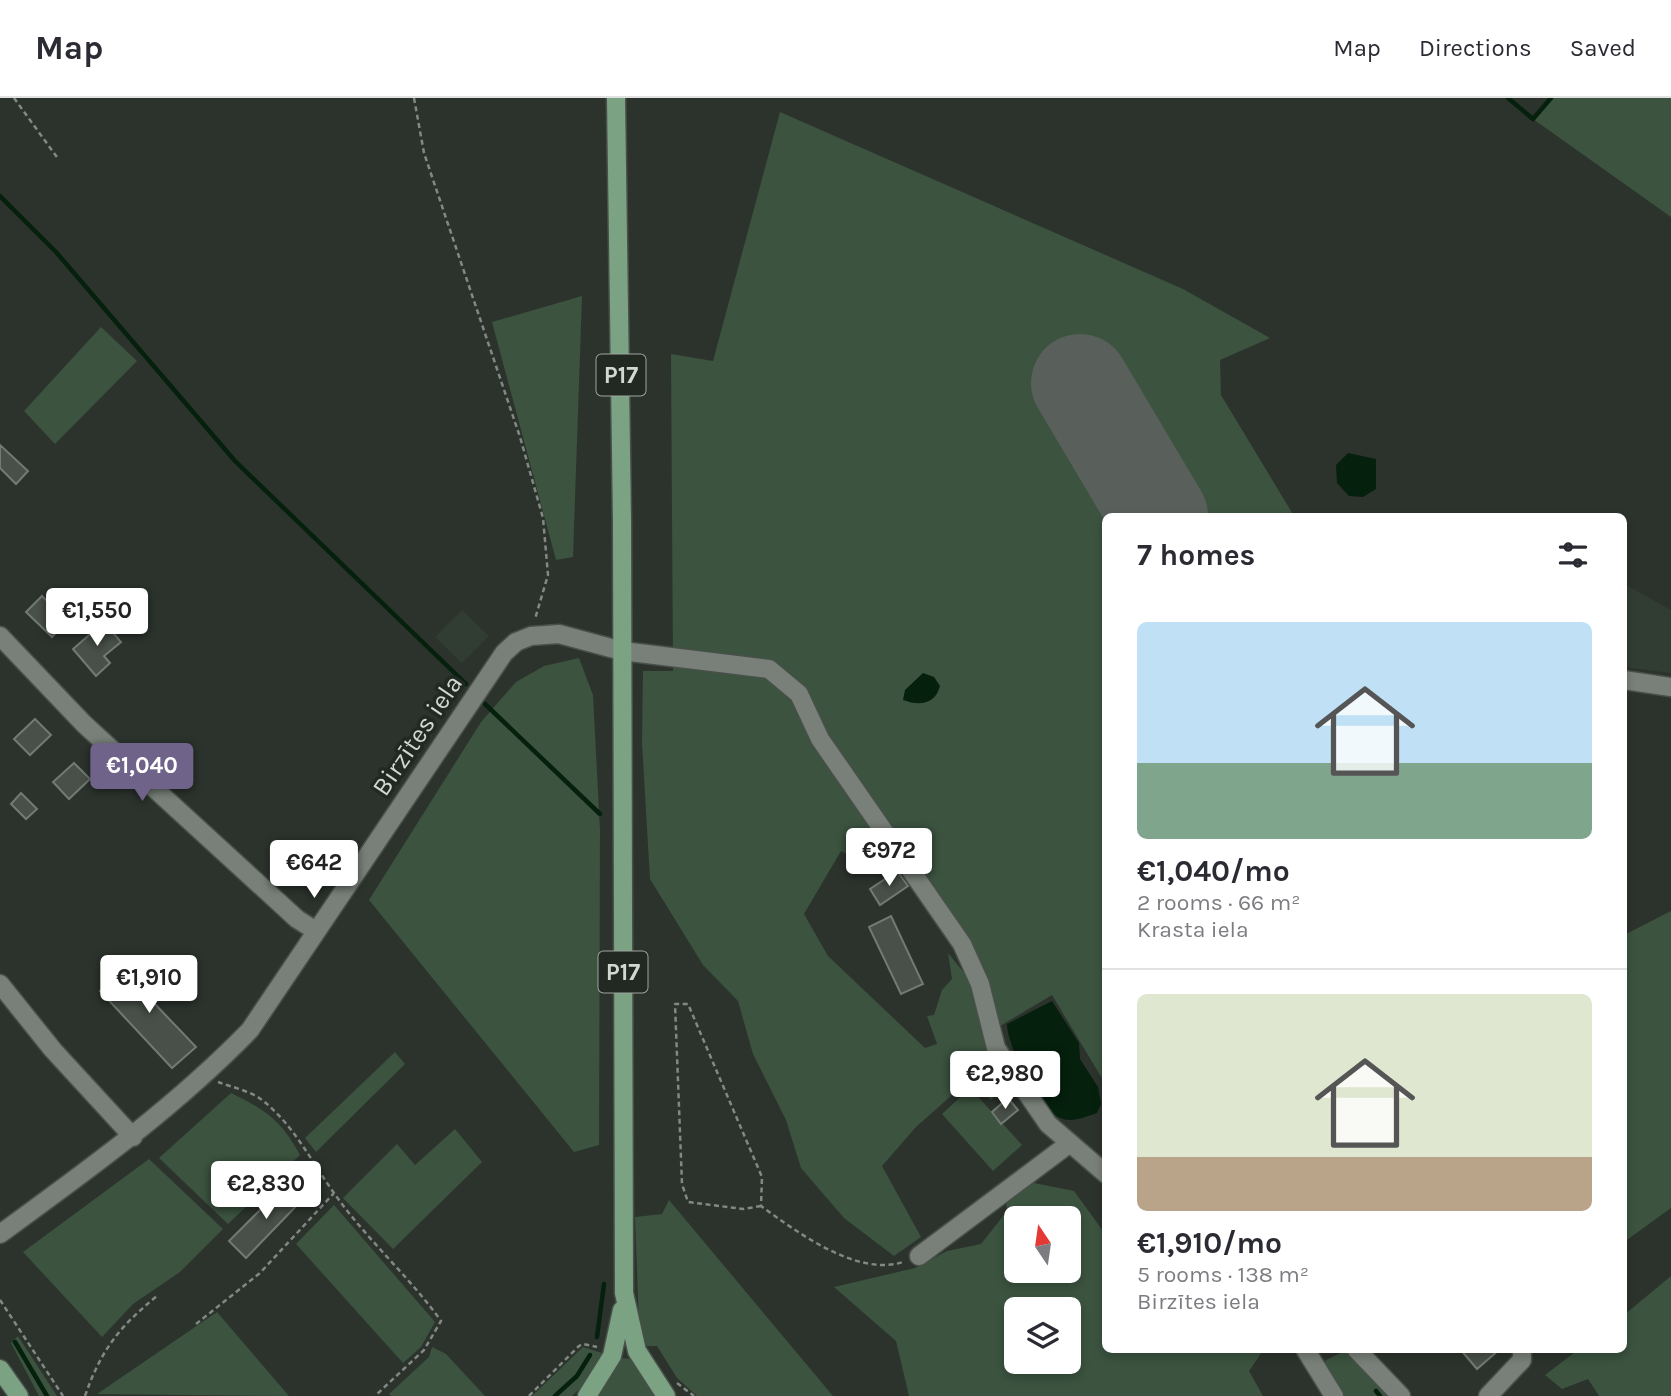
<!DOCTYPE html>
<meta charset="utf-8">
<style>
:root{--surface:#fff;--page:#f2f2f3;--text:#2b2b33;--muted:#7c7c81;--line:#e1e1e2;--accent:#6f6389}
body{margin:0;font-family:Karla,sans-serif;background:var(--page);color:var(--text);height:100vh;display:flex;flex-direction:column;font-size:26px;white-space:nowrap}
*{box-sizing:border-box;margin:0}
p{font-size:23px;color:var(--muted)}
.icon{flex:none;width:38px;height:38px;fill:none;stroke:currentColor;stroke-width:2;stroke-linecap:round;stroke-linejoin:round}
.map{position:relative;flex:1;overflow:hidden}
.panel{position:absolute;left:1102px;top:415px;width:525px;height:840px;display:flex;flex-direction:column;background:var(--surface);border-radius:10px;box-shadow:0 4px 10px #0003}
.panel>*{flex:none}
.needle{width:46px;rotate:347deg}
.controls{position:absolute;left:1004px;top:1108px;display:grid;gap:14px}
.controls a{display:grid;place-items:center;width:77px;height:77px;border-radius:10px;background:var(--surface);box-shadow:0 4px 10px #0003;font-size:35px}
.price{position:absolute;translate:-50% -60px;padding:0 16px;border-radius:7px;background:#fff;color:#222;font-size:23px;line-height:46px;filter:drop-shadow(0 2px 4px #0008)}
.price::after{content:'';position:absolute;left:50%;top:42px;width:21px;height:16px;margin-left:-10px;background:inherit;clip-path:polygon(0 0,100% 0,50% 100%)}
.price.on{background:var(--accent);color:#fff}
ul{padding:0;list-style:none}
li{display:grid;align-content:center;gap:14px;height:371px;padding:0 35px}
li+li{border-top:2px solid var(--line)}
li span{display:grid;place-items:center;height:217px;border-radius:10px;color:#555}
li>.icon{margin-inline-start:auto}
span .icon{width:126px;height:126px;fill:#fffc;stroke-width:1}
li b{font-size:30px}
h2{display:flex;justify-content:space-between;align-items:center;height:84px;padding:0 35px;font-size:30px}
header{display:flex;align-items:center;gap:42px;box-sizing:border-box;height:98px;padding:0 35px;background:var(--surface);border-bottom:2px solid var(--line)}
header strong{font-size:33px}
nav{display:flex;gap:38px;margin-inline-start:auto;font-size:24px}
.map>svg:first-child{display:block}
.built{fill:#313d33}
.green{fill:#3b533f;fill-rule:evenodd}
.water{fill:#05200d}
.lines{fill:none;stroke-linecap:round;stroke-linejoin:round}
.stream{stroke:#05200d;stroke-width:4.5}
.runway{stroke:#595f5a;stroke-width:98}
.building{fill:#485049;stroke:#717a73;stroke-width:2}
.minor-casing{stroke:#49504a;stroke-width:21}
.major-casing{stroke:#49504a;stroke-width:21}
.path{stroke:#828883;stroke-width:2.5;stroke-dasharray:5 3.5;stroke-linecap:butt}
.minor{stroke:#788079;stroke-width:18}
.major{stroke:#7ba283;stroke-width:18}
.labels{text-anchor:middle;stroke-width:7;stroke-linejoin:round;paint-order:stroke}
.shield{fill:#222923;stroke:#9ea39e;stroke-width:2}
.shield-label{font-size:24px;font-weight:bold;fill:#d3d7d3}
.street-label{font-size:26px;fill:#d3d7d3;stroke:#222923}
</style>
<header>
<strong>Map</strong>
<nav><a>Map</a><a>Directions</a><a>Saved</a></nav>
</header>
<div class="map">
<svg width="1671" height="1298" viewBox="0 0 1671 1298">
<rect width="100%" height="100%" fill="#2c332d"/>
<path class="built" d="M1624 486 1671 512V575L1624 569Z
M462 512 489 538 462 565 435 539Z"/>
<path class="green" d="M1551 0H1671V119L1533 21Z
M780 14 1183 191 1270 240 1220 262 1221 297 1294 418H1106V987L1052 897 995 931 975 856 895 757 874 771 841 753 804 816 828 858 925 950 937 946 927 918 934 917 942 892 952 881 948 855 969 881 990 949 987 970 1002 991 991 1002 969 982 916 1029 882 1068 921 1139 894 1158 844 1120 801 1070 786 1022 753 956 738 903 703 867 650 781 642 645 643 573H673L671 256 713 263Z
M582 198 573 459 556 462 492 224Z
M101 229 137 263 55 346 24 313Z
M579 560 593 597 600 732 599 1047 574 1054 369 802 481 624 516 584 544 568Z
M1671 813V1110L1624 1144V837Z
M395 954 405 966 316 1054 305 1040Z
M970 990 1022 1047 993 1073 942 1016Z
M231 995C266 1012 281 1022 300 1057L228 1126 159 1060Z
M455 1031 482 1064 393 1151 343 1100 397 1046 415 1067Z
M149 1061 223 1131 180 1174 133 1206 102 1239 23 1154Z
M1029 1084 1074 1093 1106 1137V1251H1264L1249 1273 1263 1298H909L896 1243 834 1189 915 1170 947 1153 981 1146 1007 1113 1004 1085ZM1017 1120H1069V1172H1017ZM1017 1211H1069V1264H1017Z
M669 1102 833 1298H697L677 1280 657 1248H645L639 1227 635 1119 662 1116Z
M334 1107 435 1224 421 1249 403 1265 296 1146Z
M1671 1178V1298H1599L1588 1281 1562 1291 1545 1277 1579 1251H1624V1217Z
M217 1214 289 1298 97 1296Z
M18 1238 57 1298H39L11 1245Z
M432 1249 446 1256 485 1298H391L389 1296 429 1259Z
M583 1249 602 1255 587 1283 572 1298H532Z
M1343 1254 1353 1256 1390 1298H1339L1323 1272 1326 1262Z
M619 1260 631 1261 654 1298H598Z"/>
<path class="water" d="M1348 355 1376 361V391L1363 399 1349 398 1337 385 1336 367Z
M923 575 934 579 940 588C935 607 919 608 903 602L905 592Z
M1052 903 1079 945 1080 961 1098 989 1101 1006 1097 1015C1085 1019 1072 1025 1060 1020 1039 1011 1007 948 1007 926Z"/>
<g class="lines">
<path class="stream" d="M1508 0 1533 21 1551 0
M0 98 56 154 235 363 466 586
M485 606 600 716
M597 1239 604 1186
M15 1244 47 1298
M1376 1293 1380 1298
M555 1298 577 1278 590 1257"/>
<path class="runway" d="M1080 285 1159 418"/>
</g>
<path class="building" d="M0 347 28 373 16 386 0 370Z
M42 498 67 523 52 539 26 514Z
M104 524 121 544 104 558 110 565 96 578 73 551Z
M35 621 51 637 30 657 14 641Z
M74 665 90 681 69 701 53 684Z
M21 695 37 711 26 721 11 706Z
M897 773 908 788 880 807 870 791Z
M891 818 923 886 901 896 869 829Z
M123 871 140 889 157 873 171 887 153 904 196 949 172 970 100 893Z
M1008 1000 1018 1012 1001 1026 992 1014Z
M287 1085 303 1101 246 1160 229 1143Z
M1460 1251H1500L1477 1271Z"/>
<g class="lines">
<defs>
<path id="minor" d="M0 538 84 626 297 821 316 833
M1624 582 1671 589
M0 886 53 952 133 1039
M0 1136C89 1071 173 1011 250 932L504 555 516 544 531 538 559 536 622 553 769 571 799 596 820 641 962 846 980 886 996 950 1048 1026 1106 1076
M919 1158 1070 1045
M1305 1251 1334 1298
M1356 1251 1401 1298
M1488 1298 1522 1262V1251"/>
<path id="major" d="M616 0 622 423 624 1195 637 1253 666 1298
M0 1271 19 1298
M587 1298 612 1258 622 1212"/>
</defs>
<use href="#minor" class="minor-casing"/>
<use href="#major" class="major-casing"/>
<path class="path" d="M14 0 59 62
M414 0 424 55 520 339 543 420 548 477 535 521
M218 984C231 989 251 993 262 1002 294 1027 311 1063 334 1095 366 1141 409 1178 441 1223L424 1252 375 1298
M761 1108 743 1111 688 1104 682 1086 675 906H688L762 1079 761 1108C797 1134 857 1179 903 1164
M0 1202 63 1298
M196 1226 260 1175 334 1095
M677 1285 694 1298
M85 1298C101 1252 119 1229 157 1198
M529 1298 579 1248 583 1246 597 1249"/>
<use href="#minor" class="minor"/>
<use href="#major" class="major"/>
</g>
<g class="labels">
<g class="shield">
<rect x="596.5" y="256.5" width="49" height="41" rx="5"/>
<rect x="598.5" y="853.5" width="49" height="41" rx="5"/>
</g>
<g class="shield-label">
<text x="621" y="285">P17</text>
<text x="623" y="882">P17</text>
</g>
<g class="street-label">
<text transform="translate(417 637) rotate(-56)" y="9">Birzītes iela</text>
</g>
</g>
</svg>
<div class="controls">
<a><svg class="needle" viewBox="-14 -14 28 28"><path d="M0-13l5 13h-10z" fill="#e53935"/><path d="M0 13l5-13h-10z" fill="#7c7c81"/></svg></a>
<a><svg class="icon" aria-label="layers" viewBox="0 0 24 24"><path d="M12 4l9 5-9 5-9-5zM3 14l9 5 9-5"/></svg></a>
</div>
<b class="price" style="left:97px;top:550px">€1,550</b>
<b class="price on" style="left:142px;top:705px">€1,040</b>
<b class="price" style="left:889px;top:790px">€972</b>
<b class="price" style="left:314px;top:802px">€642</b>
<b class="price" style="left:149px;top:917px">€1,910</b>
<b class="price" style="left:1005px;top:1013px">€2,980</b>
<b class="price" style="left:266px;top:1123px">€2,830</b>
<section class="panel">
<h2>7 homes<svg class="icon" aria-label="filters" viewBox="0 0 24 24"><path d="M4 7h16M4 17h16"/><circle cx="9" cy="7" r="2"/><circle cx="15" cy="17" r="2"/></svg></h2>
<ul>
<li><span style="background:linear-gradient(#bfe0f5 65%,#7fa58c 0)"><svg class="icon" aria-label="home" viewBox="0 0 24 24"><path d="M3 11l9-7 9 7M6 9v11h12V9"/></svg></span><div><b>€1,040/mo</b><p>2 rooms · 66 m²</p><p>Krasta iela</p></div></li>
<li><span style="background:linear-gradient(#dfe7d0 75%,#b9a48a 0)"><svg class="icon" aria-label="home" viewBox="0 0 24 24"><path d="M3 11l9-7 9 7M6 9v11h12V9"/></svg></span><div><b>€1,910/mo</b><p>5 rooms · 138 m²</p><p>Birzītes iela</p></div></li>
</ul>
</section>
</div>
